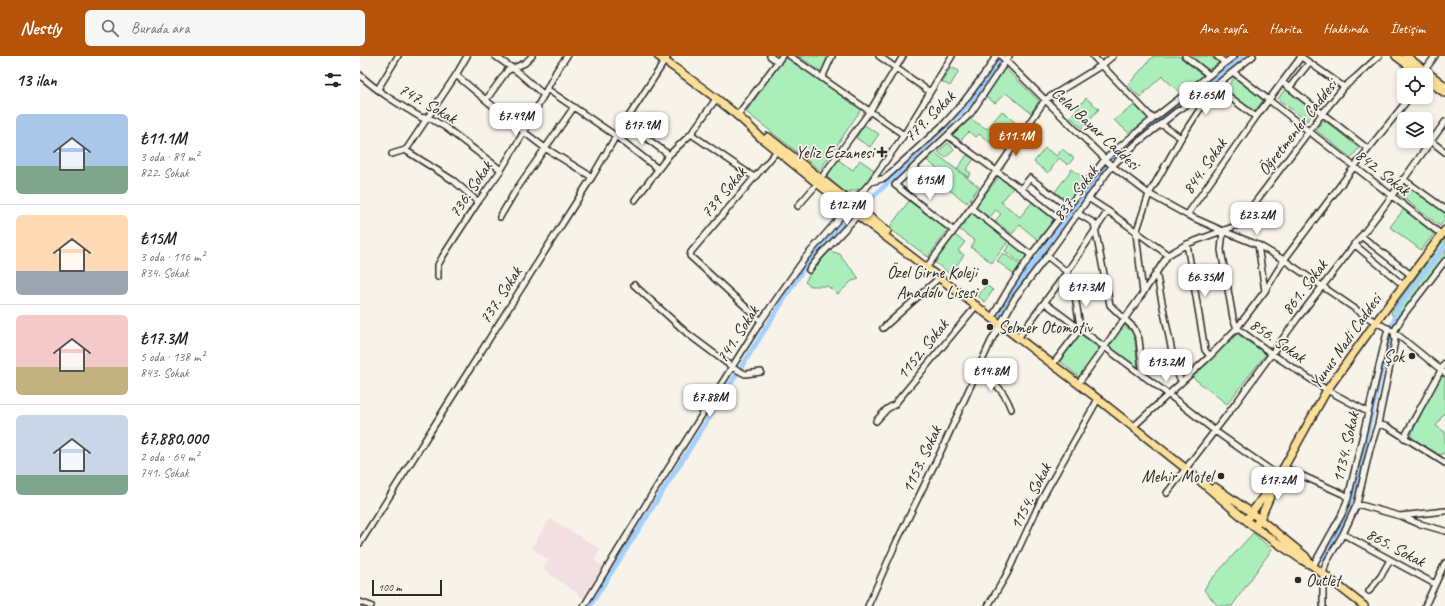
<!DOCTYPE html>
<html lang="tr">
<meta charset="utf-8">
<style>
:root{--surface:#fff;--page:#f6f6f6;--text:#202124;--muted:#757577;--line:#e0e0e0;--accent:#b45309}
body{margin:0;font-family:Caveat,sans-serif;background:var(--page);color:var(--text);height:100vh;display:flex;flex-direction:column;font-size:15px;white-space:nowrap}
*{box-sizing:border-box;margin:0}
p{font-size:13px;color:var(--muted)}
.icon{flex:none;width:22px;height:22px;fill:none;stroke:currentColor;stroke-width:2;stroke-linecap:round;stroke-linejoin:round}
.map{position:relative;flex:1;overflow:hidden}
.panel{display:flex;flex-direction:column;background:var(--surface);width:360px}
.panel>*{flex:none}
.tools{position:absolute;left:1037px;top:12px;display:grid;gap:8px}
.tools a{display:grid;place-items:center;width:36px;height:36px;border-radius:6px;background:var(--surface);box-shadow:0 2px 6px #0003;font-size:20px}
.scale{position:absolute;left:12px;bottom:10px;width:70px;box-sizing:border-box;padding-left:4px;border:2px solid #2b2b2b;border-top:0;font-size:11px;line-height:14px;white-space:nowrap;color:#2b2b2b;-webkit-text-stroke:3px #f7f3e8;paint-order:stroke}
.price{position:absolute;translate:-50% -34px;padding:0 9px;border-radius:8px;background:#fff;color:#222;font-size:13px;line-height:26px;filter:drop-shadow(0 1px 2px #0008)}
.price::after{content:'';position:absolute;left:50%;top:24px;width:12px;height:9px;margin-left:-6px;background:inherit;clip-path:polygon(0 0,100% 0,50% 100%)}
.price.selected{background:var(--accent);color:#fff}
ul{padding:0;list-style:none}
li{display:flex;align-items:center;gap:12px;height:100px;padding:0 16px}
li+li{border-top:1px solid var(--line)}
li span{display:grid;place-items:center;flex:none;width:112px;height:80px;border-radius:6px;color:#555}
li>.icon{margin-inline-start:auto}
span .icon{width:48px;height:48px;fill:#fffc;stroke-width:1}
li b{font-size:17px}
h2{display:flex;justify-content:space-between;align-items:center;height:48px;padding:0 16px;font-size:17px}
header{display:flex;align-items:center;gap:24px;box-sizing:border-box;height:56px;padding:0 20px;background:var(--accent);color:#fff}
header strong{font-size:19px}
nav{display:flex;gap:22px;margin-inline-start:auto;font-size:14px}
.search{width:280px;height:36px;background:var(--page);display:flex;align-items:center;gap:10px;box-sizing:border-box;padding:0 14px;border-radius:6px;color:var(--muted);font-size:15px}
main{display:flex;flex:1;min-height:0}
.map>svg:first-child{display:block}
.built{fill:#f1dfe1}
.green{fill:#aaefba;stroke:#6a8d72}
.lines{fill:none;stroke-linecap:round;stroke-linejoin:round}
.canal{stroke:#a3d0fe;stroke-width:5}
.minor-casing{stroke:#2b2b2b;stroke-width:8}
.major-casing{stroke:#2b2b2b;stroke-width:10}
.minor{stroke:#f7f3e8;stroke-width:5}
.major{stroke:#fcde96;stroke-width:7}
.poi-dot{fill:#2b2b2b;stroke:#f7f3e8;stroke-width:1.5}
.labels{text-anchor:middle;stroke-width:3.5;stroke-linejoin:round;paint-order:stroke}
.street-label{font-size:17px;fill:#2b2b2b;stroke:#f7f3e8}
.poi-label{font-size:17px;fill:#2b2b2b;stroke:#f7f3e8;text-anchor:end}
</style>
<header>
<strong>Nestly</strong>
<div class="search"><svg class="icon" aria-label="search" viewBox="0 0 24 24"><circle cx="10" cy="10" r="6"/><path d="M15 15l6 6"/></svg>Burada ara</div>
<nav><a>Ana sayfa</a><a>Harita</a><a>Hakkında</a><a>İletişim</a></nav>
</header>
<main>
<section class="panel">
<h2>13 ilan<svg class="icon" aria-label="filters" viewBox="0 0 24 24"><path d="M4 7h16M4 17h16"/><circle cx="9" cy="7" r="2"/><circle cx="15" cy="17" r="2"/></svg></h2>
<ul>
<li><span style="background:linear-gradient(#a9c7e8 65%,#7fa58c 0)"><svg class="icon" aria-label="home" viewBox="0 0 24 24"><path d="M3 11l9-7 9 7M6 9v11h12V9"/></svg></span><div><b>₺11.1M</b><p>3 oda · 89 m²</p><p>822. Sokak</p></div></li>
<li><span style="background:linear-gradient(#ffd9b3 70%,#9aa5b1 0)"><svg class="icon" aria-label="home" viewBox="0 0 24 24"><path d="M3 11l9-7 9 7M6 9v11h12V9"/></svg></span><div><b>₺15M</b><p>3 oda · 116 m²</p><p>834. Sokak</p></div></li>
<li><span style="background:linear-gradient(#f6c9c9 65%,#c2b280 0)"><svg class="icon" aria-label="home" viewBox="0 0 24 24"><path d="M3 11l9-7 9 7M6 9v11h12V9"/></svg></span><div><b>₺17.3M</b><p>5 oda · 138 m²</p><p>843. Sokak</p></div></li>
<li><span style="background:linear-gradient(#c9d6e8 75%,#7fa58c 0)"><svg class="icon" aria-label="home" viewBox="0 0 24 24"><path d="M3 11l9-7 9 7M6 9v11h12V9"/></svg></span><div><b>₺7,880,000</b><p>2 oda · 64 m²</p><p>741. Sokak</p></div></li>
</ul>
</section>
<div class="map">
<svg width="1085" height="550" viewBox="0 0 1085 550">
<rect width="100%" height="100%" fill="#f7f3e8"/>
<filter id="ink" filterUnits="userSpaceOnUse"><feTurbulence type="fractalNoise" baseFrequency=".025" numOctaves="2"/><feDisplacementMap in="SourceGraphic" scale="8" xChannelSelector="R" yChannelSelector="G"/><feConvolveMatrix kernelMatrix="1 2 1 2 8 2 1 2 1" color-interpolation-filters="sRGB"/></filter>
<g filter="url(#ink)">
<path class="built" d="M190 463 241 493 234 504 243 511 224 542 183 513 189 504 171 492Z"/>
<path class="green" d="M438 0H470L462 16Z
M793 0H819L845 21 821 38 802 20 780 41 768 29Z
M830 0H850L859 7 848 14Z
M423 2H428L502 52 460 114 386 56Z
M591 11 599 15 590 30 582 26Z
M646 13 679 45 671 57 646 37 635 47 626 41 642 14Z
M875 21 904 43 894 56 865 34Z
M925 33 955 55 947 65 918 43Z
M726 42 739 53 722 72 710 61Z
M776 48 789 62 769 77 754 64Z
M642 55 658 69 639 93 619 78 616 81 609 76 600 85 592 79 609 62 627 73Z
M964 64 999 92 991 102 956 74Z
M504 69 519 78 510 91 496 82Z
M588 87 594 93 586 102 578 96Z
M685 92 697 100 702 93 714 102 708 109 699 102 688 117 674 106Z
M574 96 619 131 607 147 584 130 590 122 565 103Z
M607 99 614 103 606 114 611 117 608 121 597 113Z
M478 104 493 114 500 104 514 114 503 132 485 137 467 121Z
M712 113 725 123 708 146 695 136Z
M639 121 653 132 641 146 660 161 673 145 696 163 679 185 660 169 652 178 635 165 641 158 636 154 629 162 615 151Z
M1045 128 1085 157V163L1080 170 1038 138Z
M549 145 588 174 568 201 529 172Z
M1044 153 1074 178 1061 194 1030 171Z
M612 155 649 184 632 207 611 191 615 185 599 173Z
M593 178 605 186 598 195 604 199 590 218 573 205Z
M1085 182V201L1040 260 1033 261 1031 256Z
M651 187 668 199 662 208 645 195Z
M470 195 480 198C485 209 493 212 499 223L492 225 478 238 467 230H451L445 226 453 213Z
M643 197 660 209 654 218 637 205Z
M626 229 633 234 625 246 618 240Z
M763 269 774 277 778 312 777 315 748 291Z
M720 278 740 293 719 321 700 305Z
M877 278 906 298 867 348 832 321Z
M1080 319 1085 322V356L1076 370 1085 376V397L1079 399 1050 381Z
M893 477 912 493 872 550H858L844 534 848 527Z"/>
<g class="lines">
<path class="canal" d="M506 148 613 44 643 0
M640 259 654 234 746 110 779 79 851 25 882 0
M962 503 982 471 991 444 1000 410 1025 297 1038 251 1085 190
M230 550 449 204 490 162"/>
<defs>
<path id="minor" d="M135 0 159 17 184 39
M410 0 418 6
M430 0 544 79
M519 0 570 36
M641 0 752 110 789 138 827 159 863 175 898 189 924 204 1007 261 1034 276 1085 317
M733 0 793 63
M825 0 849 19
M857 0 865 7
M940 0 984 31
M1065 14 1075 0
M873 16 1082 179
M0 19C18 36 40 49 62 62L68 61 85 71 141 114
M96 19 164 76 185 92 232 121
M462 22 472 0
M922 26 1008 93
M929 32 949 7
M18 33 38 0
M187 33 256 80 298 113
M126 44 147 15 165 7 172 0
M377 60 422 0
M277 75 309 99
M331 78 394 121
M588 80 661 133 670 122 708 151
M821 82 855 30 896 61
M1071 85 1085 96
M45 94 94 125 118 146
M32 98 45 94 48 91 96 19 107 0
M464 118 510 55 543 0
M1043 123 1085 153
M510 127 544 79 592 0
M661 133 699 163
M728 142 748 155 808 199
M275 144 309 99 331 78 356 43
M492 147 511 126 525 122 585 67 602 48 626 16 636 0
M438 150 458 127
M611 152 671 199
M717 157 734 167 750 249 774 272 779 283 783 320
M827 159 896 61 941 1
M140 161 156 134 214 51
M594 175 535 129 611 57 649 0
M863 175 861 194 873 262 877 272 912 298 967 334 1008 356
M1001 180 1051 219
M827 188 845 294 850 300
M994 188 1043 229
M898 189 905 235
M687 200 707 216 713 228 720 270V273L693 308
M566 212 611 152 685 44 742 9 753 0
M449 214 460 200 498 159
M796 216 816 316 822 326
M78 221V209L83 200 118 146 141 114 164 76 197 14 207 0
M274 229 328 278 372 311 385 318 401 316
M783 237 776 177 789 138 821 82 801 68
M685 247 808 338 855 375 919 420
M632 261 649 232 671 199 745 103 793 63 874 0
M401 265 330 200 331 196 417 95
M523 272 579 222
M658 282 707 216 748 155
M617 315C635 327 643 332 651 353
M718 328 783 237 808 199 827 188 878 169 962 58 984 31 996 21 1019 0
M516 365 527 353 534 349 617 249
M1018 368 1028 371 1085 407
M773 371 850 300 877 272 905 235 924 204 994 111 1050 41
M1044 382 1085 307
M923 411 983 438 988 442
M807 437 876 347 937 263 1020 156 1085 66
M997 448 1040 460 1085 455
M1041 460 1057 467 1085 475
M983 478 1075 528
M0 487 89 346 232 121 256 80 308 0
M953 510 982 458 988 442 1028 272
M1009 535 1021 520 1030 504
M0 546 11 550
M224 550 291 440 401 265 445 202 488 152
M508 550 536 487 581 395 631 285 655 242 687 200 752 110 777 87 816 56 855 30 893 0
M628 550 647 518 681 444 738 343
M963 550V518L966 507 983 478 997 448 1010 393 1018 368 1035 285 1034 276 1042 261 1085 205
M1065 550 1085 507"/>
<path id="major" d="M298 0C331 24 373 52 400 81L488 152 738 343 825 412 894 471 942 504 953 510 1004 550
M1036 0 1061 19
M1046 0 1085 30
M1066 23 1085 37
M408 81 527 175
M501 154V142
M855 431 892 457 945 500 950 507
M889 460 909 433
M894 471 900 463 919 420 967 334 1016 266 1085 174"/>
</defs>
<use href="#minor" class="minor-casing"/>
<use href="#major" class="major-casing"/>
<use href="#minor" class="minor"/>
<use href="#major" class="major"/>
</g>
</g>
<g class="poi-dot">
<path d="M520 90h4v4h4v4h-4v4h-4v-4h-4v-4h4z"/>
<circle cx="625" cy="226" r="4"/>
<circle cx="630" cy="271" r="4"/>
<circle cx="1052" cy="300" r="4"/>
<circle cx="861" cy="420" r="4"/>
<circle cx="938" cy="524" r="4"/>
</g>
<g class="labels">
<g class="street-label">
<text transform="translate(68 47) rotate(30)" y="6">747. Sokak</text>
<text transform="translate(569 60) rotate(-45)" y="6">779. Sokak</text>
<text transform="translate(937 71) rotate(-52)" y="6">Öğretmenler Caddesi</text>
<text transform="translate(736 72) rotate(43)" y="6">Celal Bayar Caddesi</text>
<text transform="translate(844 110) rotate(-55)" y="6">844. Sokak</text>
<text transform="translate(1023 116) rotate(38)" y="6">842. Sokak</text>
<text transform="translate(110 133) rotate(-56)" y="6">736. Sokak</text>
<text transform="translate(363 136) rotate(-50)" y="6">739 Sokak</text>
<text transform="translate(715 137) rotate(-54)" y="6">837. Sokak</text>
<text transform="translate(944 231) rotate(-53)" y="6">861. Sokak</text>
<text transform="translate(140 239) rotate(-57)" y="6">737. Sokak</text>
<text transform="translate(377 278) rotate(-57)" y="6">741. Sokak</text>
<text transform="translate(918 284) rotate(35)" y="6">856. Sokak</text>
<text transform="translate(985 285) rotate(-55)" y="6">Yunus Nadi Caddesi</text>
<text transform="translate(562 293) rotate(-51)" y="6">1152. Sokak</text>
<text transform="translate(985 391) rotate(-77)" y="6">1134. Sokak</text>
<text transform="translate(561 403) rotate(-65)" y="6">1153. Sokak</text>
<text transform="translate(670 440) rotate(-63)" y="6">1154. Sokak</text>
<text transform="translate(1036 491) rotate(28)" y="6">865. Sokak</text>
</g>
<g class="poi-label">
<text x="514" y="102">Yeliz Eczanesi</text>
<text x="617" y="222">Özel Girne Koleji<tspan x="617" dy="20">Anadolu Lisesi</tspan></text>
<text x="638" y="277" text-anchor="start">Selmer Otomotiv</text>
<text x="1044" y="306">Şok</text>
<text x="853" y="426">Mehir Motel</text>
<text x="946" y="530" text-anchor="start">Outlet</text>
</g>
</g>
</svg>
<div class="tools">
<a><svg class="icon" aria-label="locate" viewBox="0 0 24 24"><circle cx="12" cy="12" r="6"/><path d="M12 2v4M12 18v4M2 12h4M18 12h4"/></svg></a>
<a><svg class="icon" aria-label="layers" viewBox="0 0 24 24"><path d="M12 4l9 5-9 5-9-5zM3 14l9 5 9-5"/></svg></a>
</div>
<div class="scale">100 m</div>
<b class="price" style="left:846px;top:60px">₺7.65M</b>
<b class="price" style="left:156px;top:81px">₺7.49M</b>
<b class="price" style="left:282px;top:90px">₺17.9M</b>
<b class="price selected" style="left:656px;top:101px">₺11.1M</b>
<b class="price" style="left:570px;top:145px">₺15M</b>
<b class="price" style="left:487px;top:170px">₺12.7M</b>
<b class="price" style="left:897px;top:180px">₺23.2M</b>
<b class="price" style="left:845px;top:242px">₺6.35M</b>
<b class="price" style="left:726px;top:252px">₺17.3M</b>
<b class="price" style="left:806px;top:327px">₺13.2M</b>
<b class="price" style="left:631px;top:336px">₺14.8M</b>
<b class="price" style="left:350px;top:362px">₺7.88M</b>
<b class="price" style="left:918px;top:445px">₺17.2M</b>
</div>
</main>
